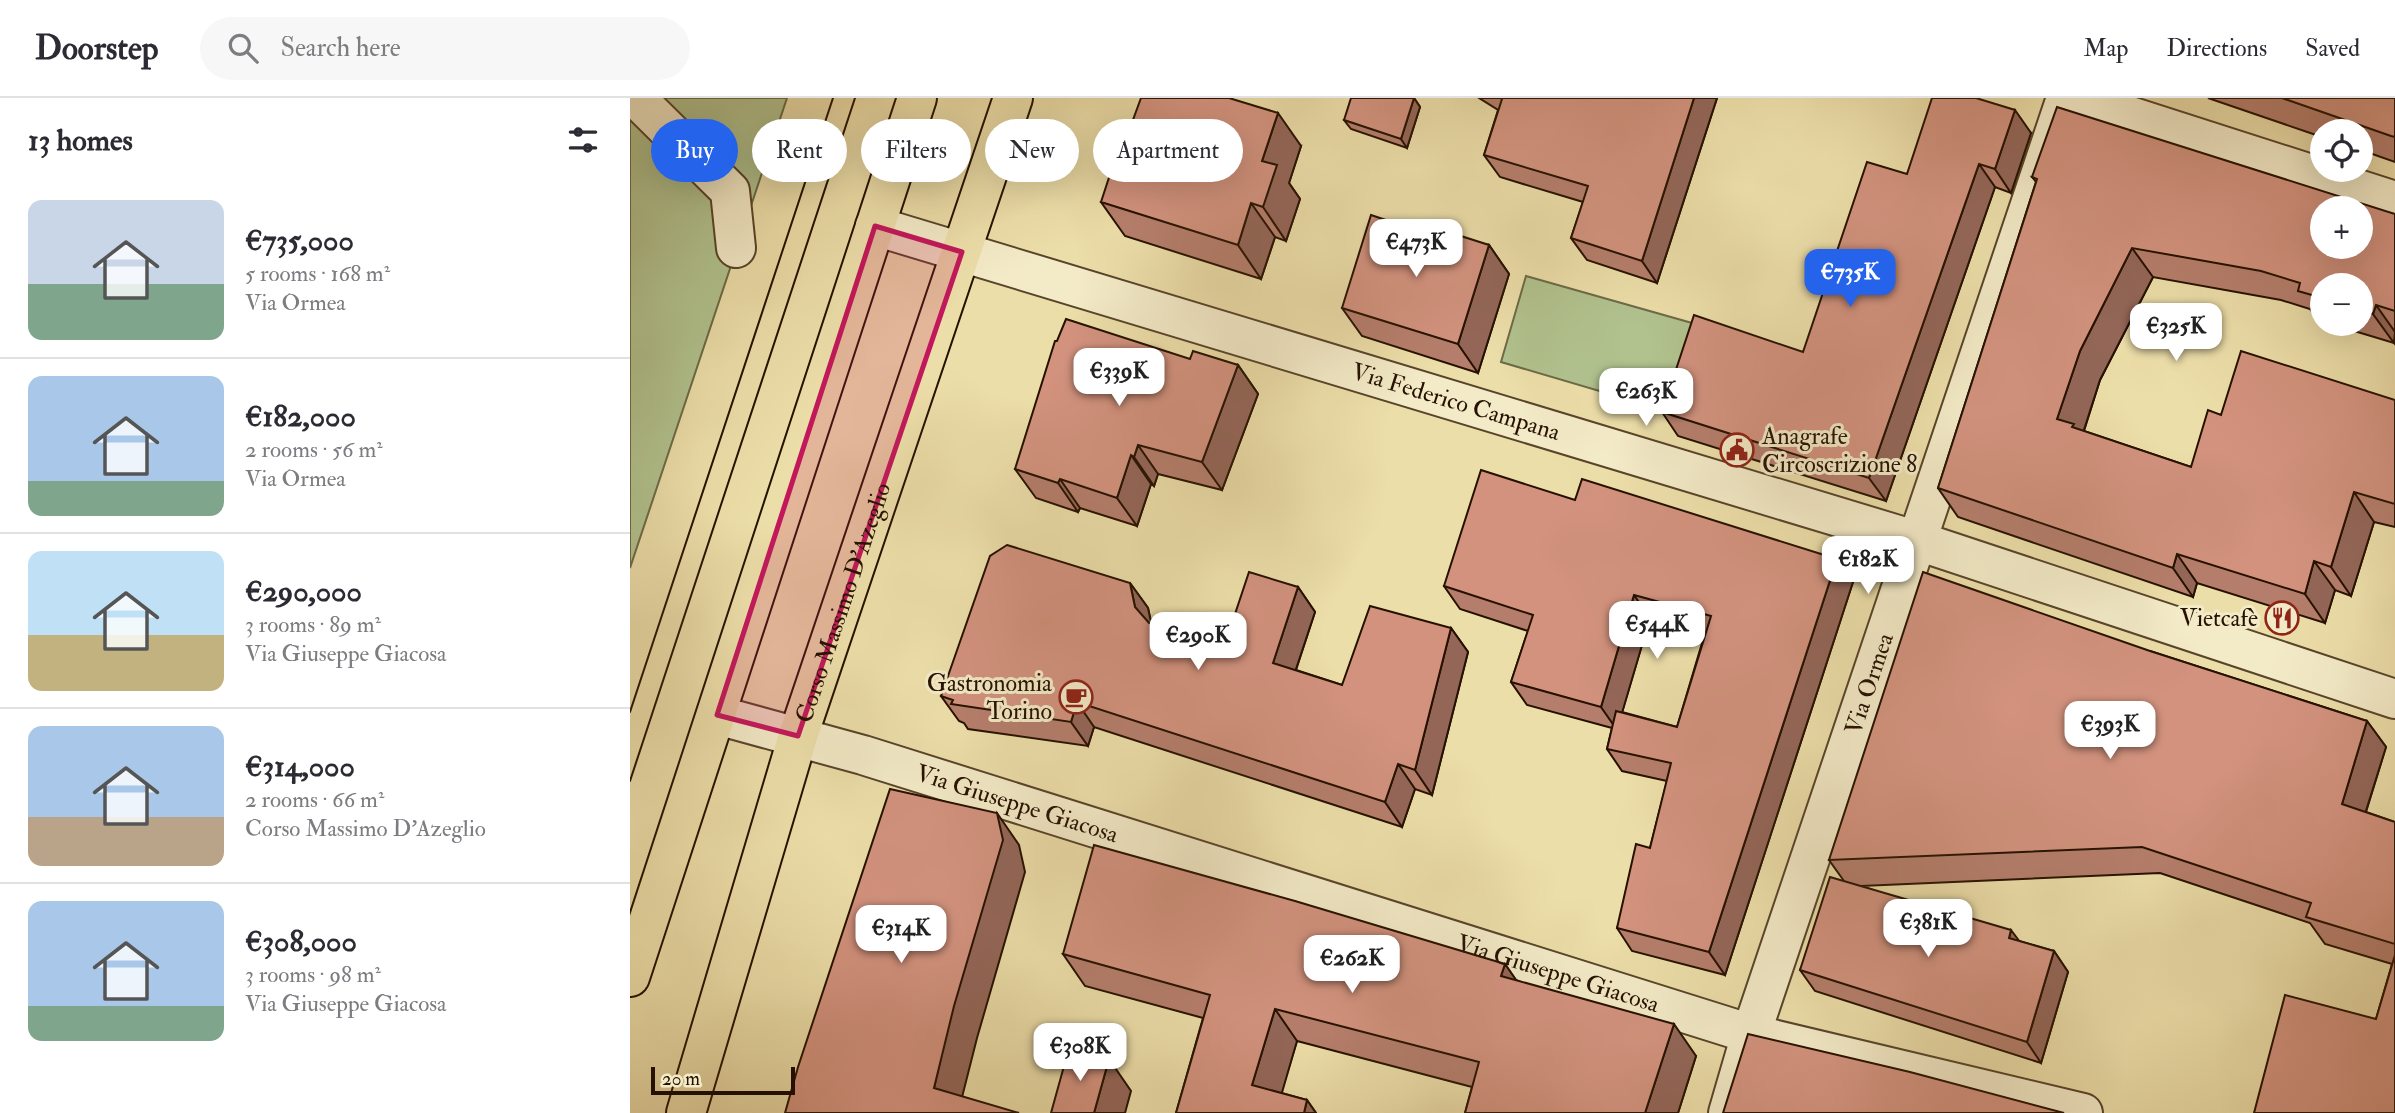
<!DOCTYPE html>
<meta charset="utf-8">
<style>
:root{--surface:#fff;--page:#f7f7f7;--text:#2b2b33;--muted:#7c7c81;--line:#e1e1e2;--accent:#2563eb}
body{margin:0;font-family:"IM FELL Double Pica",serif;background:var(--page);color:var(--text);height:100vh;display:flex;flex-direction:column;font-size:26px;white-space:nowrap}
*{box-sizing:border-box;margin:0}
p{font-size:23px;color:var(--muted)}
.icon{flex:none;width:38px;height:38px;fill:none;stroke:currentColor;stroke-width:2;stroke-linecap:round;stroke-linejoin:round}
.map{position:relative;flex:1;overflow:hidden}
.sheet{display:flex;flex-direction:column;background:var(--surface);width:630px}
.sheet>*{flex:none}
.top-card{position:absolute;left:21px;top:21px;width:665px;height:63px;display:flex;gap:14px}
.buttons{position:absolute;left:1680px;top:21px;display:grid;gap:14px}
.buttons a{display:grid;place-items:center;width:63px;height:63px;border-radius:50%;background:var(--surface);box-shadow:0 7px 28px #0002;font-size:35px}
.scale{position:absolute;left:21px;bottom:18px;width:144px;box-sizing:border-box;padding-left:7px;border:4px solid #261100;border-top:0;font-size:19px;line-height:24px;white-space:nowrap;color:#261100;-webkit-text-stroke:5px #f3eac7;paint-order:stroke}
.price{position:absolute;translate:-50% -60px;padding:0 16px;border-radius:14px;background:#fff;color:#222;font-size:23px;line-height:46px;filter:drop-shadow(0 2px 4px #0008)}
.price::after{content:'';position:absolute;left:50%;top:42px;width:21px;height:16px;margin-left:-10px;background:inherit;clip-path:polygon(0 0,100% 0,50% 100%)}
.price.active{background:var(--accent);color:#fff}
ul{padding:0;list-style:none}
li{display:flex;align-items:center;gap:21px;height:175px;padding:0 28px}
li+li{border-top:2px solid var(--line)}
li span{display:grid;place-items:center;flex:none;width:196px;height:140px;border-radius:14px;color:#555}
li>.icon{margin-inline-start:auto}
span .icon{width:84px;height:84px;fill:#fffc;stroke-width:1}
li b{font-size:30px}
h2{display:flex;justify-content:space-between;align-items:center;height:84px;padding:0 28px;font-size:30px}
.chip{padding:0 24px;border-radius:32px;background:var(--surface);box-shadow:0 7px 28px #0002;font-size:24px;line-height:63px}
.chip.active{background:var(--accent);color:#fff}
header{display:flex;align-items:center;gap:42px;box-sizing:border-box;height:98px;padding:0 35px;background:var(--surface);border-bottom:2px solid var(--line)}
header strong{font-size:33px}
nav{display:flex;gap:38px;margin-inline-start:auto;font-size:24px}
.search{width:490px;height:63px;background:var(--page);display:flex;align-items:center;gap:18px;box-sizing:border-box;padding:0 24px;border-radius:38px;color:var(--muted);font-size:26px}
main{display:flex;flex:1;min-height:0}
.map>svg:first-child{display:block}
.green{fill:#b1c28e;stroke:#6c6a47;stroke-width:2}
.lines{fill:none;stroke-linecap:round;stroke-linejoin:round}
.street-casing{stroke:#58442a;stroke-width:42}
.primary-casing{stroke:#261100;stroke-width:42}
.street{stroke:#f3eac7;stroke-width:38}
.primary{stroke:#ecdea9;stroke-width:38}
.tram{stroke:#261100;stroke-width:2}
.wall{fill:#b57e6c;stroke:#261100;stroke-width:2;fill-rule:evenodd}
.shaded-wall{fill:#936658;stroke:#261100;stroke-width:2}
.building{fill:#d2927e;stroke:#261100;stroke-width:2;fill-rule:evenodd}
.marked{fill:#c2185b;fill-opacity:0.2;stroke:#c2185b;stroke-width:5;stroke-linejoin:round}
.labels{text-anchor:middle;stroke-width:6;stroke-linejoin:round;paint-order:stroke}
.street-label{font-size:24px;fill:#261100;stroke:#f3eac7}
.poi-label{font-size:24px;fill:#261100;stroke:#f3eac7;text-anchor:end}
</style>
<header>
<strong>Doorstep</strong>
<div class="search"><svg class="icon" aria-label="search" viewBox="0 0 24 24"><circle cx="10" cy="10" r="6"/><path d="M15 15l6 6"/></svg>Search here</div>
<nav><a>Map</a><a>Directions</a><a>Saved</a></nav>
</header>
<main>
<section class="sheet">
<h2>13 homes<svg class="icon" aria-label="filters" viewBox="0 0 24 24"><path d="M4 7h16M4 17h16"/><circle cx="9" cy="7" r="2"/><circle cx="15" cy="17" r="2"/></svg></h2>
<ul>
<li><span style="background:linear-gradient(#c9d6e8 60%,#7fa58c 0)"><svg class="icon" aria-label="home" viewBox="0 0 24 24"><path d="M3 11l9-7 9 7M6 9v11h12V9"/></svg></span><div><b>€735,000</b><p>5 rooms · 168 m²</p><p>Via Ormea</p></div></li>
<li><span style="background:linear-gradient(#a9c7e8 75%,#7fa58c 0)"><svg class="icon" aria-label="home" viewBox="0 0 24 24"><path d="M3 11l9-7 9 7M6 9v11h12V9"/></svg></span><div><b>€182,000</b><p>2 rooms · 56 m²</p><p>Via Ormea</p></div></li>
<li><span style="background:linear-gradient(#bfe0f5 60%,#c2b280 0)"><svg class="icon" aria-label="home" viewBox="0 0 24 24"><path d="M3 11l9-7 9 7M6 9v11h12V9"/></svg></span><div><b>€290,000</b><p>3 rooms · 89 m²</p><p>Via Giuseppe Giacosa</p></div></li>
<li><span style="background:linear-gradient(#a9c7e8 65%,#b9a48a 0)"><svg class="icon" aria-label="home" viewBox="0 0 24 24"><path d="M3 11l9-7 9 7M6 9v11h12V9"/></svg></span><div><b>€314,000</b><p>2 rooms · 66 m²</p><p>Corso Massimo D'Azeglio</p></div></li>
<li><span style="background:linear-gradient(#a9c7e8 75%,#7fa58c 0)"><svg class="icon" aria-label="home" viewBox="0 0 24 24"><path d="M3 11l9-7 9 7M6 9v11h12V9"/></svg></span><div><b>€308,000</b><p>3 rooms · 98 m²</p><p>Via Giuseppe Giacosa</p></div></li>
</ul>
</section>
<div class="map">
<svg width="1765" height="1015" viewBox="0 0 1765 1015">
<rect width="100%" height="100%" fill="#ecdea9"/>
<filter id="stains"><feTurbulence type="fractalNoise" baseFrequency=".00286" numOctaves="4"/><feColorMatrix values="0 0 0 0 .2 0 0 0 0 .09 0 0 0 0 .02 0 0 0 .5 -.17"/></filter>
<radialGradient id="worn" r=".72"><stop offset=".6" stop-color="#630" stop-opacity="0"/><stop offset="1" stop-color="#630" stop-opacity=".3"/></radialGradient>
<path class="green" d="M0 0H157L0 470Z
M896 178 1062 225 1034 312 871 264Z"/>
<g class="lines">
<defs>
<g id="street">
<path d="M6 0 100 93 106 150"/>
<path d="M1437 0 1478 11 1765 103"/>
<path id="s1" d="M245 128 1288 443 1765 601"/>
<path id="s2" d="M87 617 233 657 1121 936 1453 1015"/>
<path id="s3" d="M1098 1015 1121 936 1436 0"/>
</g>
<g id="primary">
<path d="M0 879 287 0"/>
<path id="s4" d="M56 1015 168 638 383 0"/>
</g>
</defs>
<use href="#street" class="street-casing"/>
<use href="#primary" class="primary-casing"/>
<use href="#street" class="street"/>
<use href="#primary" class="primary"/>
<path class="tram" d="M0 614 203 0
M0 683 225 0"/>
</g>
<path class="wall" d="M784 0 790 9 777 50 721 31 714 22Z
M849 0H1087L1027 185 957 162 941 140 953 104 870 79 854 57 868 12Z
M1578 0H1765V64L1731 52V33H1692V39Z
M1401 35 1381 95 1365 89 1256 403 1048 338 1032 314 1173 254 1277 76Z
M671 48 659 85 670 101 656 143 645 139 631 181 495 138 471 104Z
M1402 79 1765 116V241L1764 245 1701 226H1731V187H1692V223L1688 222 1680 211 1651 202 1523 179 1470 282 1454 333 1561 369 1591 317 1765 302V429L1744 424 1721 498 1705 492 1695 525 1567 485 1563 499 1328 419 1308 390 1406 84Z
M806 139 859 147 879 176 848 275 732 238 712 210Z
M560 261 608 267 628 296 592 392 528 376 524 388 521 386 507 428 450 410 448 414 406 400 385 371Z
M945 402 1207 461 1223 484 1095 877 1002 853 987 830 1020 750 1037 683 992 673 977 651 982 630 897 607 881 584 898 533 830 511 814 488ZM1020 520 1075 535 1047 629 992 614Z
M500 485 518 510 521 525 594 549 668 489 685 514 666 572 712 587 821 530 838 554 802 697 785 691 772 729 464 629 458 648 338 631 334 625 329 623 311 598Z
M1520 553 1737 623 1756 649 1736 714 1765 724V1015L1746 921 1762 866 1695 846 1680 825 1530 775 1231 788 1389 843 1424 853 1438 874 1411 965 1185 893 1170 872 1214 783 1199 762Z
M433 856 875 866 886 882 1066 958 1048 1015H835L842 989 667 943 651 995 677 1002 686 1015H546L573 920 455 888Z"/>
<path class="shaded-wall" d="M784 0 790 9 777 50 771 41Z
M1064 0H1087L1027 185 1012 163Z
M1385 12 1401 35 1381 95 1365 71Z
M648 15 671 48 659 85 670 101 656 143 633 109 632 63Z
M1349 66 1365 89 1256 403 1239 380Z
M621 105 645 139 631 181 608 147Z
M859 147 879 176 848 275 828 246Z
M1502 150 1523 179 1470 282 1452 338 1427 321 1450 253Z
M1746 207 1765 234 1764 245 1743 216Z
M608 267 628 296 592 392 572 364Z
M508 347 528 376 524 388 504 359Z
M501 357 521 386 507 428 487 400Z
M430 381 450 410 448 414 428 385Z
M1724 394 1744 424 1721 498 1701 469Z
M1547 456 1567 485 1563 499 1543 470Z
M1207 461 1223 484 1095 877 1079 854Z
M1684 463 1705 492 1695 525 1675 496Z
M500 485 518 510 523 533 505 509Z
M668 489 685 514 660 589 643 565Z
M1004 497 1020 520 987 632 971 609Z
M821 530 838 554 802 697 785 672Z
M447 604 464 629 458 648 441 624Z
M1737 623 1756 649 1730 732 1712 706Z
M768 666 785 691 772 729 755 704Z
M367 715 389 747 395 774 347 940 328 1015 304 990Z
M1381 832 1396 852 1379 840Z
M1424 853 1438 874 1411 965 1397 944Z
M875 866 897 898 871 878Z
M645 911 667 943 646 1015 622 987Z
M1044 926 1066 958 1048 1015H1015Z
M479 961 501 993 495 1015H464Z
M677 1002 686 1015H674Z"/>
<path class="building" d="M511 0H599L648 15 632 63 647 67 633 109 621 105 608 147 471 104 486 58 489 60Z
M721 0H784L771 41 714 22Z
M870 0H1064L1012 163 941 140 958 88 854 57 872 1Z
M1302 0H1346L1385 12 1365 71 1349 66 1239 380 1032 314 1064 217 1173 254 1237 64 1277 76Z
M1652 0H1765V39L1761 38Z
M1427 9 1765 116V213L1746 207 1743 216 1731 212V187H1692V200L1668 193 1670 185 1631 173 1502 150 1450 253 1427 321 1444 326 1442 329 1561 369 1578 312 1591 317 1611 253 1765 302V406L1724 394 1701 469 1684 463 1675 496 1547 456 1543 470 1308 390 1407 81 1402 79ZM1692 110H1731V149H1692Z
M741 117 806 139 809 131 859 147 828 246 712 210Z
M436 221 560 261 563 253 608 267 572 364 508 347 504 359 501 357 487 400 430 381 428 385 385 371 425 243H427Z
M851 372 945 402 952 381 1207 461 1079 854 987 830 1006 746 1020 750 1041 665 977 651 986 613 1047 629 1081 518 1004 497 971 609 881 584 903 517 814 488Z
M377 447 500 485 505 509 519 525 594 549 619 474 668 489 643 565 712 587 740 508 821 530 785 672 768 666 755 704 447 604 441 624 321 606 323 602 311 598 360 458Z
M1293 474 1520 553 1737 623 1712 706 1765 724V846L1676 819 1681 805 1512 749 1199 762Z
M260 691 367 715 373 742 324 908 304 990 389 1015H155L168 969Z
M464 747 665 803 875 866 871 878 1044 926 1015 1015H835L849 964 645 911 622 987 677 1002 674 1015H546L580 897 433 856Z
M1200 779 1381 832 1379 840 1424 853 1397 944 1170 872Z
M1765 857V1015H1624L1655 897 1746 921Z
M1118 936 1280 974 1434 1015H1093Z
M439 950 479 961 464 1015H421Z"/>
<path class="marked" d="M245 128 332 154 168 638 87 617Z"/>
<defs>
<symbol id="civic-ring" viewBox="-11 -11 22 22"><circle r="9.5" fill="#f3eac7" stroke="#8f2418" stroke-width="1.5"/><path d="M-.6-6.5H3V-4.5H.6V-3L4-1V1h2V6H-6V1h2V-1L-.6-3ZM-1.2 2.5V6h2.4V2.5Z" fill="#8f2418"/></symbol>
<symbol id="restaurant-ring" viewBox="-11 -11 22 22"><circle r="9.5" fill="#f3eac7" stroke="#8f2418" stroke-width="1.5"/><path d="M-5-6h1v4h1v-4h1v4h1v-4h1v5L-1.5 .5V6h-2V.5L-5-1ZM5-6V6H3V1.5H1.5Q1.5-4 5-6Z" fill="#8f2418"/></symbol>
<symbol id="cafe-ring" viewBox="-11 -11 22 22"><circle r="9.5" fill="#f3eac7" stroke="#8f2418" stroke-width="1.5"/><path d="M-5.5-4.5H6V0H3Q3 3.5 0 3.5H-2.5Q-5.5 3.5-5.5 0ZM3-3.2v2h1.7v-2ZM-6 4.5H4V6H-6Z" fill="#8f2418"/></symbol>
</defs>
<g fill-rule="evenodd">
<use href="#civic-ring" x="1088" y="333" width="38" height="38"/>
<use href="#restaurant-ring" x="1633" y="501" width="38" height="38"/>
<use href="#cafe-ring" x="427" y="580" width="38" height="38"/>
</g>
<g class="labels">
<g class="street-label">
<text dy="8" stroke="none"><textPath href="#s1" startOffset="607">Via Federico Campana</textPath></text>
<text dy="8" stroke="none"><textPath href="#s4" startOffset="534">Corso Massimo D'Azeglio</textPath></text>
<text dy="8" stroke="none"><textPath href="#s3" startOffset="452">Via Ormea</textPath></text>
<text dy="8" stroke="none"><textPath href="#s2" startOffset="313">Via Giuseppe Giacosa</textPath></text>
<text dy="8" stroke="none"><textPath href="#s2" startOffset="880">Via Giuseppe Giacosa</textPath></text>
</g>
<g class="poi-label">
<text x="1132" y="346" text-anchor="start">Anagrafe<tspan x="1132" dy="28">Circoscrizione 8</tspan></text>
<text x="1628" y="528">Vietcafè</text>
<text x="422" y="593">Gastronomia<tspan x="422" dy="28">Torino</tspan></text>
</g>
</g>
<rect width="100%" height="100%" filter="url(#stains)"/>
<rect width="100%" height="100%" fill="url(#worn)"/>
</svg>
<div class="buttons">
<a><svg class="icon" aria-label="locate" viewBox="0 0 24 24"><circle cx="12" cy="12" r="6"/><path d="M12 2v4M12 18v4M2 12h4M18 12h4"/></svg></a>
<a>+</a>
<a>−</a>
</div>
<div class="scale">20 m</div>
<b class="price" style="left:786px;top:181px">€473K</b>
<b class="price active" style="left:1220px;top:211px">€735K</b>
<b class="price" style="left:1546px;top:265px">€325K</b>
<b class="price" style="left:489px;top:310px">€339K</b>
<b class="price" style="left:1016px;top:330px">€263K</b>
<b class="price" style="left:1238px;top:498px">€182K</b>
<b class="price" style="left:1027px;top:563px">€544K</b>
<b class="price" style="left:568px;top:574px">€290K</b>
<b class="price" style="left:1480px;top:663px">€393K</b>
<b class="price" style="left:1298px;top:861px">€381K</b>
<b class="price" style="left:271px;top:867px">€314K</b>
<b class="price" style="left:722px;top:897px">€262K</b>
<b class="price" style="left:450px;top:985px">€308K</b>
<div class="top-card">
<a class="chip active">Buy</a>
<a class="chip">Rent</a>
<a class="chip">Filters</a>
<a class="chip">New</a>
<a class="chip">Apartment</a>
</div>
</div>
</main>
